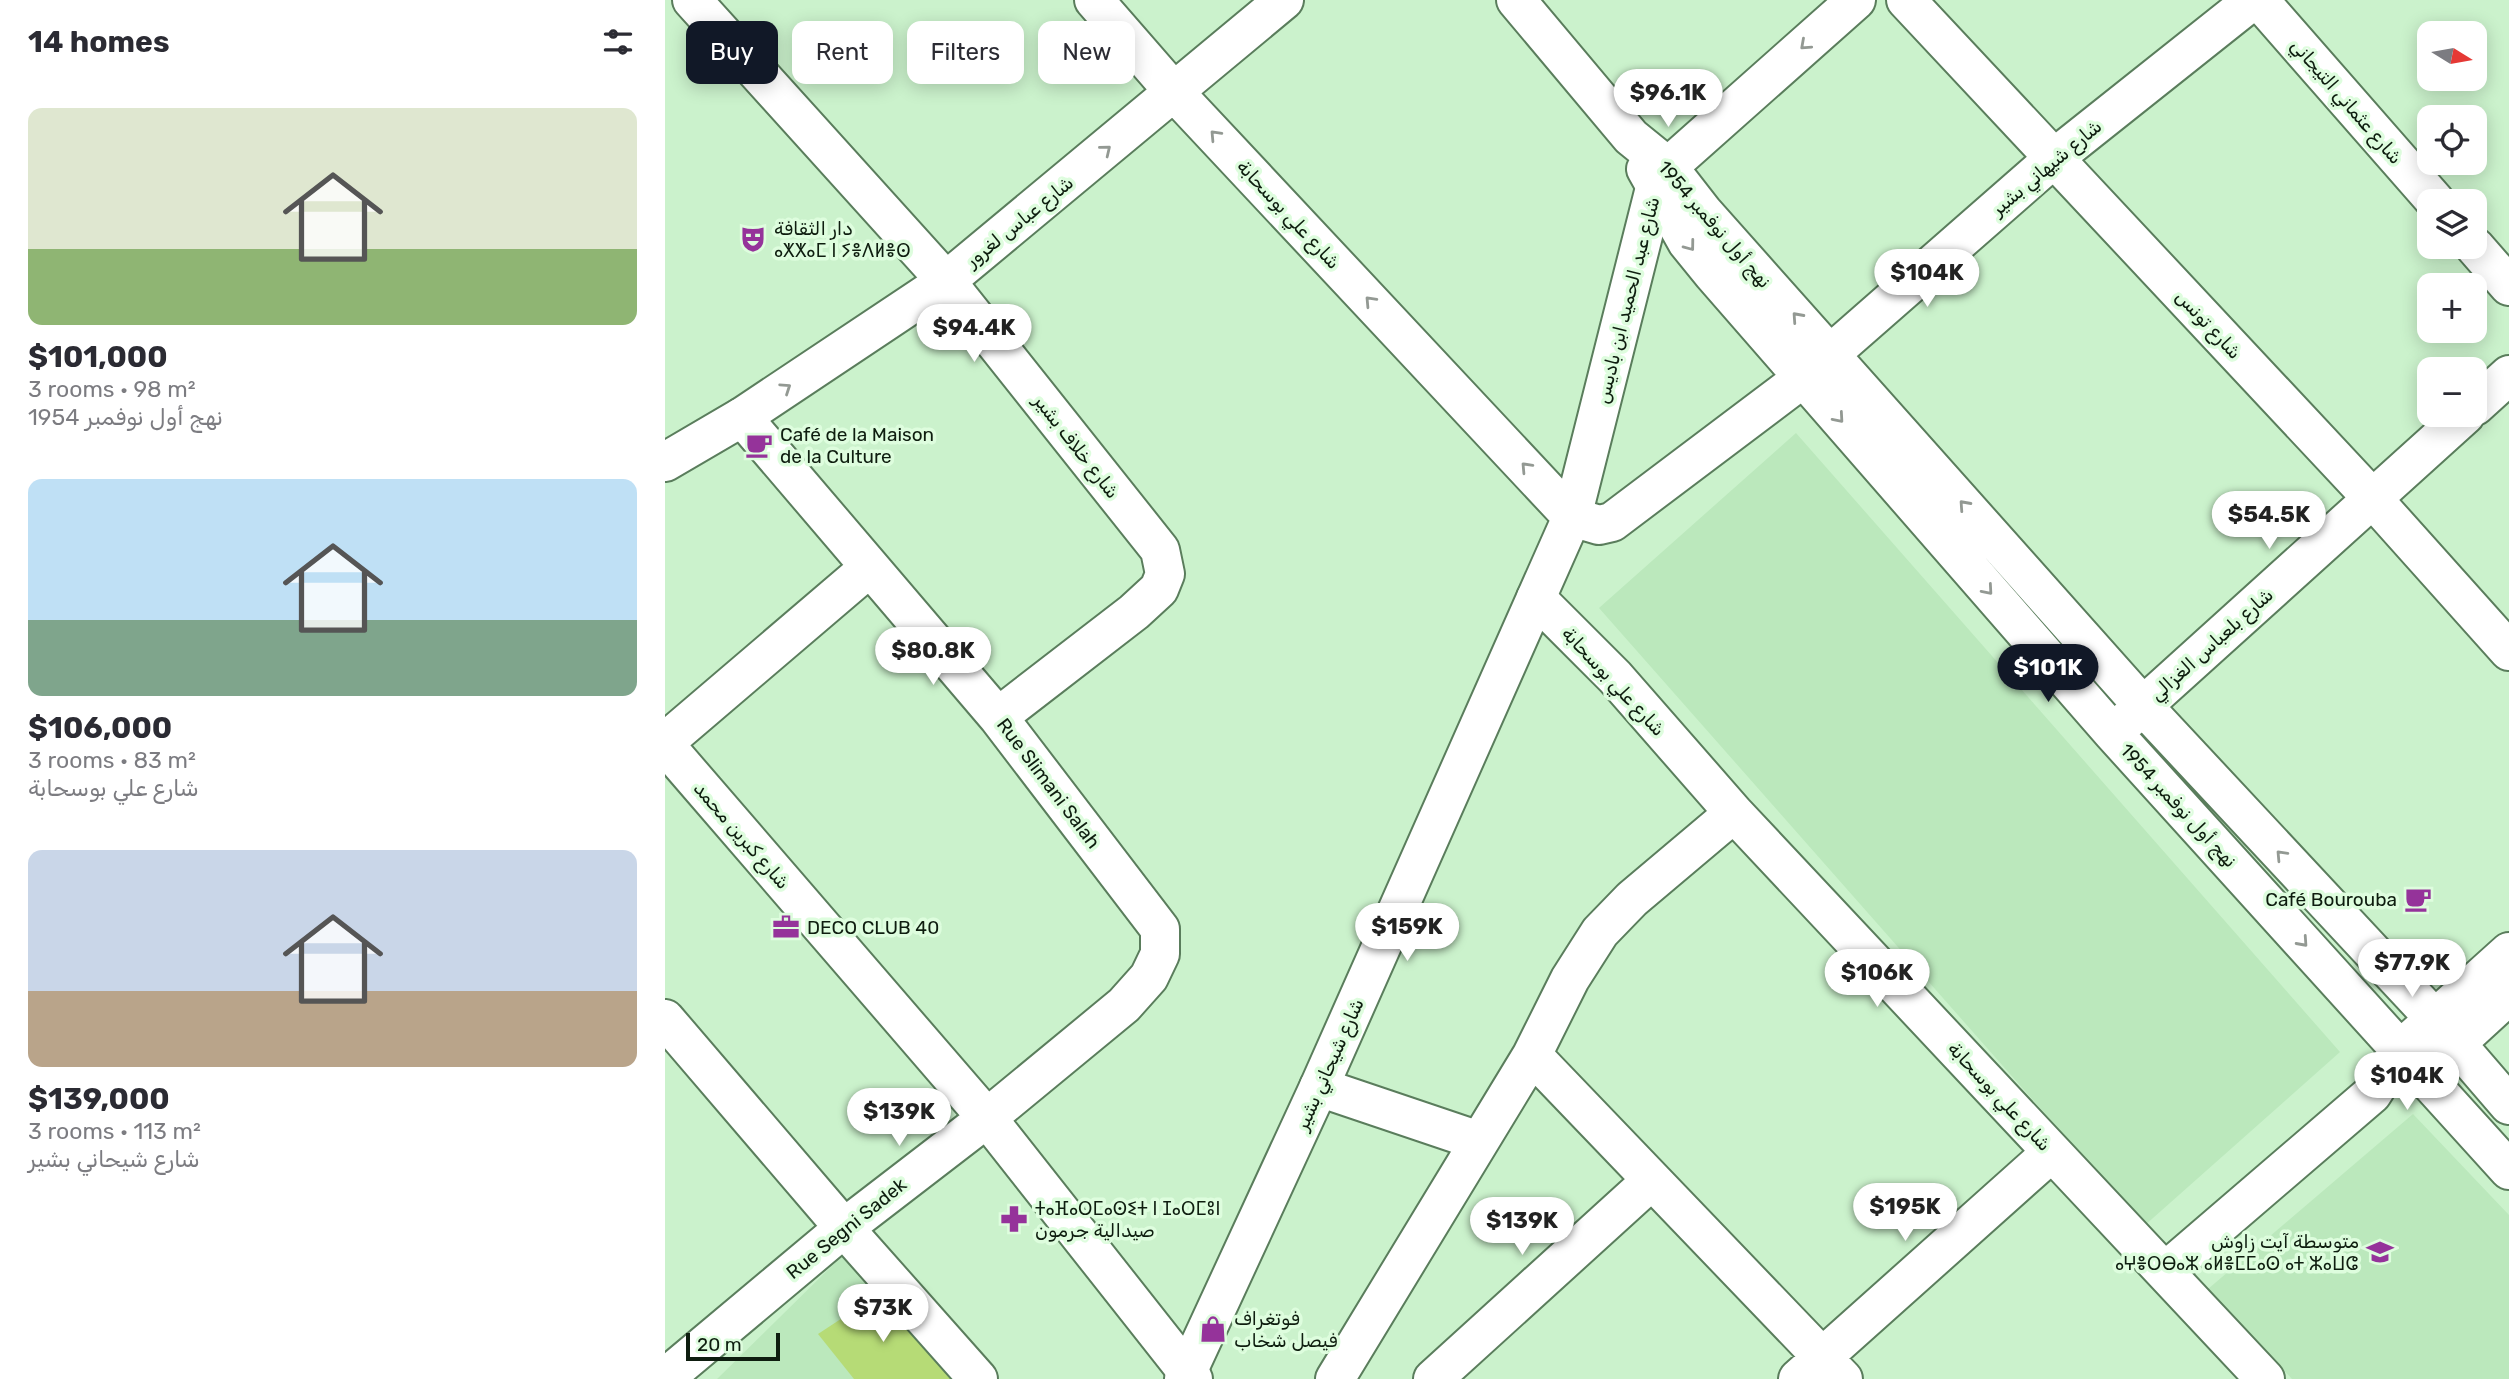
<!DOCTYPE html>
<meta charset="utf-8">
<style>
:root{--surface:#fff;--page:#f2f2f3;--text:#2b2b33;--muted:#7c7c81;--accent:#111827}
body{margin:0;font-family:Rubik,"Noto Naskh Arabic","Noto Sans Tifinagh",sans-serif;background:var(--page);color:var(--text);height:100vh;display:flex;flex-direction:column;font-size:26px;white-space:nowrap}
*{box-sizing:border-box;margin:0}
p{font-size:23px;color:var(--muted)}
.icon{flex:none;width:38px;height:38px;fill:none;stroke:currentColor;stroke-width:2;stroke-linecap:round;stroke-linejoin:round}
.map{position:relative;flex:1;overflow:hidden}
.panel{display:flex;flex-direction:column;background:var(--surface);width:665px}
.panel>*{flex:none}
.banner{position:absolute;left:21px;top:21px;width:665px;height:63px;display:flex;gap:14px}
.needle{width:46px;rotate:101deg}
.buttons{position:absolute;left:1752px;top:21px;display:grid;gap:14px}
.buttons a{display:grid;place-items:center;width:70px;height:70px;border-radius:14px;background:var(--surface);box-shadow:0 4px 18px #0003;font-size:35px}
.scale{position:absolute;left:21px;bottom:18px;width:94px;box-sizing:border-box;padding-left:7px;border:4px solid #0e1d0f;border-top:0;font-size:19px;line-height:24px;white-space:nowrap;color:#0e1d0f;-webkit-text-stroke:5px #defdde;paint-order:stroke}
.price{position:absolute;translate:-50% -60px;padding:0 16px;border-radius:24px;background:#fff;color:#222;font-size:23px;line-height:46px;filter:drop-shadow(0 2px 4px #0008)}
.price::after{content:'';position:absolute;left:50%;top:42px;width:21px;height:16px;margin-left:-10px;background:inherit;clip-path:polygon(0 0,100% 0,50% 100%)}
.price.current{background:var(--accent);color:#fff}
ul{padding:0;list-style:none}
li{display:grid;align-content:center;gap:14px;height:371px;padding:0 28px}
li span{display:grid;place-items:center;height:217px;border-radius:14px;color:#555}
li>.icon{margin-inline-start:auto}
span .icon{width:126px;height:126px;fill:#fffc;stroke-width:1}
li b{font-size:30px}
h2{display:flex;justify-content:space-between;align-items:center;height:84px;padding:0 28px;font-size:30px}
.tag{padding:0 24px;border-radius:14px;background:var(--surface);box-shadow:0 4px 18px #0003;font-size:24px;line-height:63px}
.tag.current{background:var(--accent);color:#fff}
main{display:flex;flex:1;min-height:0}
.map>svg:first-child{display:block}
.built{fill:#bbe8bc}
.building{fill:#b6db76}
.lines{fill:none;stroke-linecap:round;stroke-linejoin:round}
.minor-casing{stroke:#5a7d5c;stroke-width:42}
.major-casing{stroke:#5a7d5c;stroke-width:42}
.minor{stroke:#fff;stroke-width:38}
.major{stroke:#fff;stroke-width:38}
.oneway{stroke:#939993}
.labels{text-anchor:middle;stroke-width:7;stroke-linejoin:round;paint-order:stroke}
.street-label{font-size:19px;fill:#0e1d0f;stroke:#defdde}
.poi-label{font-size:19px;fill:#0e1d0f;stroke:#defdde;text-anchor:start}
</style>
<main>
<section class="panel">
<h2>14 homes<svg class="icon" aria-label="filters" viewBox="0 0 24 24"><path d="M4 7h16M4 17h16"/><circle cx="9" cy="7" r="2"/><circle cx="15" cy="17" r="2"/></svg></h2>
<ul>
<li><span style="background:linear-gradient(#dfe7d0 65%,#8fb573 0)"><svg class="icon" aria-label="home" viewBox="0 0 24 24"><path d="M3 11l9-7 9 7M6 9v11h12V9"/></svg></span><div><b>$101,000</b><p>3 rooms · 98 m²</p><p>نهج أول نوفمبر 1954</p></div></li>
<li><span style="background:linear-gradient(#bfe0f5 65%,#7fa58c 0)"><svg class="icon" aria-label="home" viewBox="0 0 24 24"><path d="M3 11l9-7 9 7M6 9v11h12V9"/></svg></span><div><b>$106,000</b><p>3 rooms · 83 m²</p><p>شارع علي بوسحابة</p></div></li>
<li><span style="background:linear-gradient(#c9d6e8 65%,#b9a48a 0)"><svg class="icon" aria-label="home" viewBox="0 0 24 24"><path d="M3 11l9-7 9 7M6 9v11h12V9"/></svg></span><div><b>$139,000</b><p>3 rooms · 113 m²</p><p>شارع شيحاني بشير</p></div></li>
</ul>
</section>
<div class="map">
<svg width="1844" height="1379" viewBox="0 0 1844 1379">
<rect width="100%" height="100%" fill="#cbf2cc"/>
<path class="built" d="M1131 433 1675 1052 1479 1226 934 608Z
M1748 1114 1844 1215V1379H1627L1543 1289Z
M181 1252 292 1379H52Z"/>
<path class="building" d="M220 1290 292 1379H189L153 1334Z"/>
<g class="lines">
<defs>
<path id="minor" d="M27 0 281 281 495 550 500 574 494 589 469 612 333 717
M851 0 966 137 1003 167 1038 212 1478 706 1770 1019 1844 1105
M1241 0 1707 498 1844 651
M1594 0 1770 201
M981 169 1022 242 1048 274 1448 733 1844 1170
M1810 247 1844 286
M1810 406 1844 375
M907 517 934 525 947 522 1138 378 1388 159 1588 0
M871 598 950 677 1069 813 1600 1379
M1459 723 1800 415
M0 742 205 567
M0 745 322 1118 528 1379
M0 1019 179 1228 313 1379
M867 1055 1178 1379
M1771 1062 1844 995
M654 1087 814 1141
M1501 1271 1707 1094 1735 1050 1844 952
M0 1378 179 1228 322 1118 459 1005 484 977 495 954V929L333 717 77 417
M670 1379 867 1055 905 979 935 932 967 899 1069 813
M768 1379 987 1180
M1133 1379 1387 1152"/>
<path id="major" d="M429 0 510 93 907 517
M0 462 77 417 281 281 619 0
M519 1379 654 1087 907 517 990 188 1003 167 1191 0"/>
</defs>
<use href="#minor" class="minor-casing"/>
<use href="#major" class="major-casing"/>
<use href="#minor" class="minor"/>
<use href="#major" class="major"/>
</g>
<defs><path id="oneway-chevron" d="M-2-3.5L2.5 0L-2 3.5" fill="none" stroke-width="1.6" stroke-linecap="round" stroke-linejoin="round" transform="scale(1.75)"/></defs>
<g class="oneway">
<use href="#oneway-chevron" transform="translate(1140 45) rotate(138)"/>
<use href="#oneway-chevron" transform="translate(550 135) rotate(-133)"/>
<use href="#oneway-chevron" transform="translate(441 150) rotate(-39)"/>
<use href="#oneway-chevron" transform="translate(1025 246) rotate(53)"/>
<use href="#oneway-chevron" transform="translate(705 301) rotate(-133)"/>
<use href="#oneway-chevron" transform="translate(1132 317) rotate(-132)"/>
<use href="#oneway-chevron" transform="translate(121 388) rotate(-34)"/>
<use href="#oneway-chevron" transform="translate(1174 418) rotate(49)"/>
<use href="#oneway-chevron" transform="translate(861 467) rotate(-133)"/>
<use href="#oneway-chevron" transform="translate(1299 505) rotate(-132)"/>
<use href="#oneway-chevron" transform="translate(1323 590) rotate(49)"/>
<use href="#oneway-chevron" transform="translate(1616 855) rotate(-133)"/>
<use href="#oneway-chevron" transform="translate(1638 942) rotate(48)"/>
</g>
<defs>
<symbol id="theatre-bare" viewBox="-9 -9 18 18"><path d="M-5-5.5Q0-4 5-5.5V0Q5 5 0 6Q-5 5-5 0ZM-3.3-2.5H-1v1.5H-3.3ZM1-2.5H3.3v1.5H1ZM-2.8 1Q0 5.5 2.8 1Z" fill="#95339a" stroke="#defdde" stroke-width="2.5" paint-order="stroke"/></symbol>
<symbol id="cafe-bare" viewBox="-9 -9 18 18"><path d="M-5.5-4.5H6V0H3Q3 3.5 0 3.5H-2.5Q-5.5 3.5-5.5 0ZM3-3.2v2h1.7v-2ZM-6 4.5H4V6H-6Z" fill="#95339a" stroke="#defdde" stroke-width="2.5" paint-order="stroke"/></symbol>
<symbol id="office-bare" viewBox="-9 -9 18 18"><path d="M-6-3h4V-5.5h4V-3h4V5H-6ZM-1-4.5V-3h2v-1.5ZM-6 0V1H6V0Z" fill="#95339a" stroke="#defdde" stroke-width="2.5" paint-order="stroke"/></symbol>
<symbol id="pharmacy-bare" viewBox="-9 -9 18 18"><path d="M-2-6h4v4h4v4h-4v4h-4v-4h-4v-4h4Z" fill="#95339a" stroke="#defdde" stroke-width="2.5" paint-order="stroke"/></symbol>
<symbol id="school-bare" viewBox="-9 -9 18 18"><path d="M0-5L7-2L0 1L-7-2ZM-4 1L0 2.5L4 1V4Q0 6-4 4Z" fill="#95339a" stroke="#defdde" stroke-width="2.5" paint-order="stroke"/></symbol>
<symbol id="shop-bare" viewBox="-9 -9 18 18"><path d="M-5-2.5h2.3a2.7 3.5 0 0 1 5.4 0H5L5.5 6h-11ZM-1.5-2.5h3a1.5 2.3 0 0 0-3 0Z" fill="#95339a" stroke="#defdde" stroke-width="2.5" paint-order="stroke"/></symbol>
</defs>
<g fill-rule="evenodd">
<use href="#theatre-bare" x="69" y="220" width="38" height="38"/>
<use href="#cafe-bare" x="75" y="426" width="38" height="38"/>
<use href="#cafe-bare" x="1734" y="880" width="38" height="38"/>
<use href="#office-bare" x="102" y="908" width="38" height="38"/>
<use href="#pharmacy-bare" x="330" y="1200" width="38" height="38"/>
<use href="#school-bare" x="1696" y="1233" width="38" height="38"/>
<use href="#shop-bare" x="529" y="1310" width="38" height="38"/>
</g>
<g class="labels">
<g class="street-label">
<text transform="translate(1682 101) rotate(49)" y="7">شارع عثماني التيجاني</text>
<text transform="translate(1381 167) rotate(-40)" y="7">شارع شيهاني بشير</text>
<text transform="translate(624 214) rotate(47)" y="7">شارع علي بوسحابة</text>
<text transform="translate(354 221) rotate(-39)" y="7">شارع عباس لغرور</text>
<text transform="translate(1050 224) rotate(49)" y="7">نهج أول نوفمبر 1954</text>
<text transform="translate(962 300) rotate(-76)" y="7">شارع عبد الحميد ابن باديس</text>
<text transform="translate(1544 324) rotate(47)" y="7">شارع تونس</text>
<text transform="translate(412 446) rotate(52)" y="7">شارع خلاف بشير</text>
<text transform="translate(1546 644) rotate(-42)" y="7">شارع بلعباس الغزالي</text>
<text transform="translate(949 681) rotate(47)" y="7">شارع علي بوسحابة</text>
<text transform="translate(384 783) rotate(53)" y="7">Rue Slimani Salah</text>
<text transform="translate(1514 805) rotate(47)" y="7">نهج أول نوفمبر 1954</text>
<text transform="translate(77 835) rotate(49)" y="7">شارع كبرين محمد</text>
<text transform="translate(664 1064) rotate(-66)" y="7">شارع شيحاني بشير</text>
<text transform="translate(1335 1096) rotate(47)" y="7">شارع علي بوسحابة</text>
<text transform="translate(181 1228) rotate(-39)" y="7">Rue Segni Sadek</text>
</g>
<g class="poi-label">
<text x="109" y="235">دار الثقافة<tspan x="109" dy="22">ⴰⵅⵅⴰⵎ ⵏ ⵢⴻⴷⵍⴻⵙ</tspan></text>
<text x="115" y="441">Café de la Maison<tspan x="115" dy="22">de la Culture</tspan></text>
<text x="1732" y="906" text-anchor="end">Café Bourouba</text>
<text x="142" y="934">DECO CLUB 40</text>
<text x="370" y="1215">ⵜⴰⴼⴰⵔⵎⴰⵙⵉⵜ ⵏ ⵊⴰⵔⵎⵓⵏ<tspan x="370" dy="22">صيدالية جرمون</tspan></text>
<text x="1694" y="1248" text-anchor="end">متوسطة آيت زاوش<tspan x="1694" dy="22">ⴰⵖⴻⵔⴱⴰⵣ ⴰⵍⴻⵎⵎⴰⵙ ⴰⵜ ⵣⴰⵡⵛ</tspan></text>
<text x="569" y="1325">فوتغراف<tspan x="569" dy="22">فيصل شخاب</tspan></text>
</g>
</g>
</svg>
<div class="buttons">
<a><svg class="needle" viewBox="-14 -14 28 28"><path d="M0-13l5 13h-10z" fill="#e53935"/><path d="M0 13l5-13h-10z" fill="#7c7c81"/></svg></a>
<a><svg class="icon" aria-label="locate" viewBox="0 0 24 24"><circle cx="12" cy="12" r="6"/><path d="M12 2v4M12 18v4M2 12h4M18 12h4"/></svg></a>
<a><svg class="icon" aria-label="layers" viewBox="0 0 24 24"><path d="M12 4l9 5-9 5-9-5zM3 14l9 5 9-5"/></svg></a>
<a>+</a>
<a>−</a>
</div>
<div class="scale">20 m</div>
<b class="price" style="left:1003px;top:129px">$96.1K</b>
<b class="price" style="left:1262px;top:309px">$104K</b>
<b class="price" style="left:309px;top:364px">$94.4K</b>
<b class="price" style="left:1604px;top:551px">$54.5K</b>
<b class="price" style="left:268px;top:687px">$80.8K</b>
<b class="price current" style="left:1383px;top:704px">$101K</b>
<b class="price" style="left:742px;top:963px">$159K</b>
<b class="price" style="left:1747px;top:999px">$77.9K</b>
<b class="price" style="left:1212px;top:1009px">$106K</b>
<b class="price" style="left:1742px;top:1112px">$104K</b>
<b class="price" style="left:234px;top:1148px">$139K</b>
<b class="price" style="left:1240px;top:1243px">$195K</b>
<b class="price" style="left:857px;top:1257px">$139K</b>
<b class="price" style="left:218px;top:1344px">$73K</b>
<div class="banner">
<a class="tag current">Buy</a>
<a class="tag">Rent</a>
<a class="tag">Filters</a>
<a class="tag">New</a>
</div>
</div>
</main>
